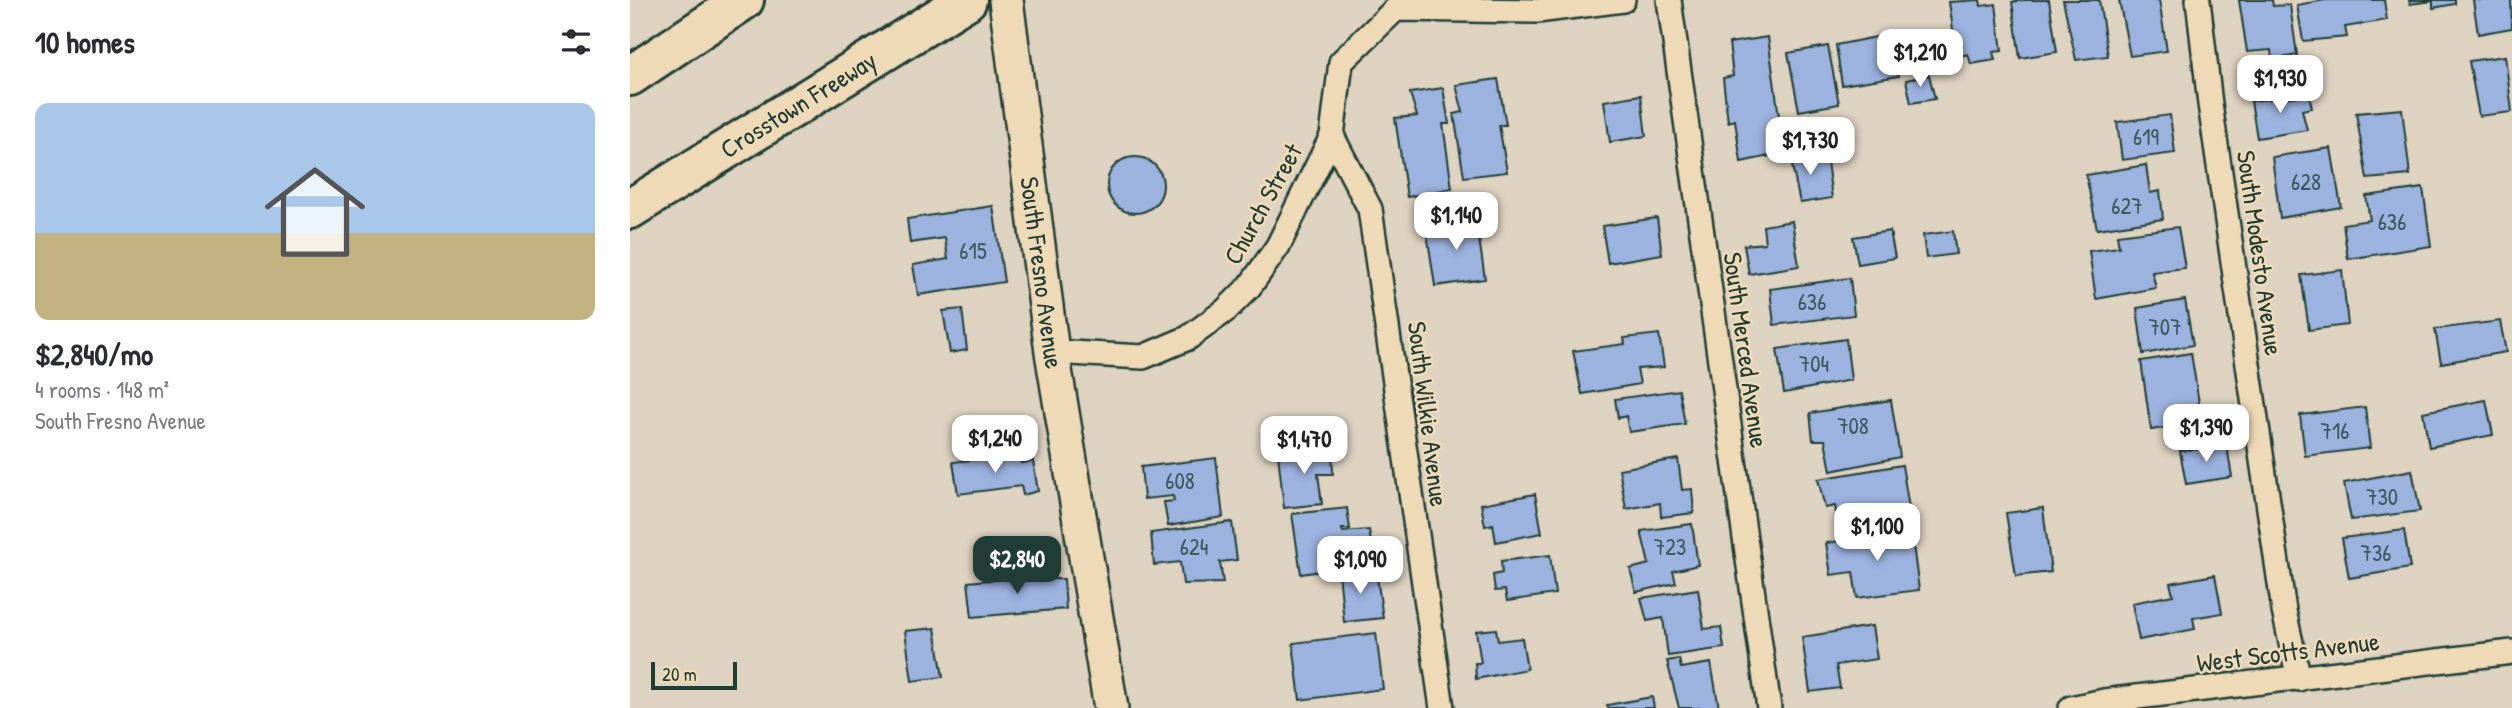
<!DOCTYPE html>
<meta charset="utf-8">
<style>
:root{--surface:#fff;--page:#f2f2f3;--text:#2b2b33;--muted:#7c7c81;--line:#e1e1e2;--accent:#1f3d34}
body{margin:0;font-family:"Patrick Hand",sans-serif;background:var(--page);color:var(--text);height:100vh;display:flex;flex-direction:column;font-size:26px;white-space:nowrap}
*{box-sizing:border-box;margin:0}
p{font-size:23px;color:var(--muted)}
.icon{flex:none;width:38px;height:38px;fill:none;stroke:currentColor;stroke-width:2;stroke-linecap:round;stroke-linejoin:round}
.map{position:relative;flex:1;overflow:hidden}
.drawer{display:flex;flex-direction:column;background:var(--surface);width:630px}
.drawer>*{flex:none}
.scale{position:absolute;left:21px;bottom:18px;width:86px;box-sizing:border-box;padding-left:7px;border:4px solid #1f3d34;border-top:0;font-size:19px;line-height:24px;white-space:nowrap;color:#1f3d34;-webkit-text-stroke:5px #efdab8;paint-order:stroke}
.price{position:absolute;translate:-50% -60px;padding:0 16px;border-radius:14px;background:#fff;color:#222;font-size:23px;line-height:46px;filter:drop-shadow(0 2px 4px #0008)}
.price::after{content:'';position:absolute;left:50%;top:42px;width:21px;height:16px;margin-left:-10px;background:inherit;clip-path:polygon(0 0,100% 0,50% 100%)}
.price.current{background:var(--accent);color:#fff}
ul{padding:0;list-style:none}
li{display:grid;align-content:center;gap:14px;height:371px;padding:0 35px}
li+li{border-top:2px solid var(--line)}
li span{display:grid;place-items:center;height:217px;border-radius:14px;color:#555}
li>.icon{margin-inline-start:auto}
span .icon{width:126px;height:126px;fill:#fffc;stroke-width:1}
li b{font-size:30px}
h2{display:flex;justify-content:space-between;align-items:center;height:84px;padding:0 35px;font-size:30px}
main{display:flex;flex:1;min-height:0}
.map>svg:first-child{display:block}
.building{fill:#9cb2df;stroke:#1f3d34;stroke-width:2}
.lines{fill:none;stroke-linecap:round;stroke-linejoin:round}
.street-casing{stroke:#1f3d34;stroke-width:28}
.secondary-casing{stroke:#1f3d34;stroke-width:38}
.highway-casing{stroke:#1f3d34;stroke-width:44}
.street{stroke:#efdab8;stroke-width:23}
.secondary{stroke:#efdab8;stroke-width:33}
.highway{stroke:#efdab8;stroke-width:38}
.labels{text-anchor:middle;stroke-width:5;stroke-linejoin:round;paint-order:stroke}
.number-label{font-size:23px;fill:#3e5a5f}
.street-label{font-size:26px;fill:#1f3d34;stroke:#efdab8}
</style>
<main>
<section class="drawer">
<h2>10 homes<svg class="icon" aria-label="filters" viewBox="0 0 24 24"><path d="M4 7h16M4 17h16"/><circle cx="9" cy="7" r="2"/><circle cx="15" cy="17" r="2"/></svg></h2>
<ul>
<li><span style="background:linear-gradient(#a9c7e8 60%,#c2b280 0)"><svg class="icon" aria-label="home" viewBox="0 0 24 24"><path d="M3 11l9-7 9 7M6 9v11h12V9"/></svg></span><div><b>$2,840/mo</b><p>4 rooms · 148 m²</p><p>South Fresno Avenue</p></div></li>
</ul>
</section>
<div class="map">
<svg width="1882" height="708" viewBox="0 0 1882 708">
<rect width="100%" height="100%" fill="#ded2c0"/>
<filter id="ink" filterUnits="userSpaceOnUse"><feTurbulence type="fractalNoise" baseFrequency=".0143" numOctaves="2"/><feDisplacementMap in="SourceGraphic" scale="14" xChannelSelector="R" yChannelSelector="G"/><feConvolveMatrix kernelMatrix="1 2 1 2 8 2 1 2 1" color-interpolation-filters="sRGB"/></filter>
<g filter="url(#ink)">
<path class="building" d="M1350 0 1351 6 1366 4 1372 51 1363 52 1365 60 1341 64 1338 54 1327 57 1319 2Z
M1394 0H1419L1427 52 1390 58 1382 2Z
M1433 0H1469L1478 56 1446 60Z
M1489 0H1529L1537 51 1500 56Z
M1609 0H1642L1643 6 1660 5 1667 55 1642 60 1641 50 1617 52Z
M1695 0H1754L1757 20 1715 27 1717 37 1673 41 1667 5Z
M1779 0H1825V4L1803 8V1L1780 4Z
M1843 0H1881L1882 28 1848 34Z
M1261 34 1269 76 1212 85 1206 45Z
M1138 37 1154 153 1111 162 1105 120 1098 122 1093 78 1103 76 1099 43Z
M1198 46 1209 104 1169 111 1158 53Z
M1875 56 1882 112 1849 116 1839 61Z
M1299 75 1305 99 1281 103 1276 80Z
M868 79 876 125H869L877 172 834 177 824 114 833 112 826 85Z
M813 88 819 124H813L822 188 777 197 765 118 787 116 780 93Z
M1011 95 1016 136 980 142 974 101Z
M1679 95 1682 108 1672 110 1677 130 1627 138 1621 101Z
M1772 109 1780 175 1737 179 1726 113Z
M1540 115 1545 153 1492 160 1487 122Z
M1180 146 1183 165 1197 162 1202 198 1170 203 1159 151Z
M1701 148 1711 207 1650 218 1642 157Z
M477 185a28 28 0 1 1 56 0a28 28 0 1 1-56 0Z
M1516 165 1520 193 1530 191 1533 219 1467 229 1456 175Z
M1793 188 1801 246 1718 259 1713 224 1740 220 1736 196Z
M363 206 374 282 288 295 283 265 318 259 315 238 280 243 277 219Z
M846 218 855 279 805 286 796 226Z
M1027 218 1032 254 978 263 972 226Z
M1162 221 1169 266 1119 274 1114 245 1135 243 1133 226Z
M1548 227 1555 268 1522 272 1526 288 1466 299 1459 251 1489 247 1487 235Z
M1260 231 1265 258 1228 264 1223 237Z
M1323 231 1326 254 1296 258 1293 235Z
M1712 270 1718 325 1679 330 1671 275Z
M1220 278 1224 315 1144 325 1140 289Z
M1555 300 1563 345 1513 354 1507 308Z
M332 309 337 350 320 353 313 311Z
M1870 321 1876 352 1811 363 1805 329Z
M1029 334 1034 367 1007 369 1010 384 952 394 943 351 995 344 994 338Z
M1216 339 1221 380 1154 393 1147 349Z
M1561 353 1572 422 1521 430 1511 361Z
M1049 390 1055 424 999 432 996 416 988 418 985 399Z
M1261 400 1270 457 1201 471 1195 440H1183L1180 413Z
M1856 400 1863 435 1799 447 1793 412Z
M1735 407 1740 448 1675 456 1670 415Z
M1597 446 1602 477 1556 484 1550 451Z
M702 448 703 474H688L692 504 654 508 648 454Z
M390 454 391 463 403 461 408 491 393 495 391 486 328 494 323 462Z
M586 458 593 517 538 526 534 502 544 501 543 496 514 499 511 467Z
M1048 459 1052 490 1062 489 1064 513 1031 517 1030 503 996 509 989 469Z
M1272 465 1282 527 1210 537 1205 506 1195 508 1188 479Z
M1782 470 1790 511 1721 520 1714 483Z
M905 494 912 533 866 542 863 524 855 526 851 504Z
M717 508 720 529H712L713 532 739 530 744 563 671 574 662 514Z
M1413 508 1421 572 1386 576 1376 513Z
M602 522 607 560 590 562 593 583 553 584 550 562 524 565 521 533Z
M1062 524 1068 565 1043 571 1046 583 1006 592 1000 569 1019 564 1011 531Z
M1281 530 1289 590 1227 598 1223 572 1201 575 1196 543Z
M1774 530 1780 568 1719 578 1712 538Z
M920 555 925 594 877 601 875 590 865 591 863 575 872 573 871 561Z
M746 570 753 618 714 622 709 573Z
M424 574V579H434L436 609 342 617 338 582Z
M1585 575 1592 613 1563 618 1565 629 1509 640 1502 603 1543 595 1540 583Z
M1068 589 1074 629 1091 627 1094 648 1038 656 1033 618 1017 621 1011 598Z
M1242 626 1247 659 1206 665 1210 688 1180 692 1172 637Z
M305 628 313 677 282 681 275 631Z
M866 629 868 641 892 638 897 669 846 679 845 663H851L846 631Z
M746 633 753 689 670 700 663 643Z
M1049 659 1051 668 1081 663 1089 708H1049L1037 661Z
M1022 697 1024 708H978L977 705Z"/>
<g class="lines">
<defs>
<path id="street" d="M1039 0 1139 708
M1568 0 1580 104 1654 611 1669 679
M767 9 907 11 993 0
M702 136 740 209 812 708
M422 352 513 357 558 338 596 310 620 286 648 246 702 136 711 62 775 0
M1441 708 1474 701 1882 652"/>
<g id="secondary">
<path id="s1" d="M376 0 422 352 481 708"/>
</g>
<g id="highway">
<path d="M0 76 114 0"/>
<path id="s2" d="M0 209 337 0"/>
</g>
</defs>
<use href="#street" class="street-casing"/>
<use href="#secondary" class="secondary-casing"/>
<use href="#highway" class="highway-casing"/>
<use href="#street" class="street"/>
<use href="#secondary" class="secondary"/>
<use href="#highway" class="highway"/>
</g>
</g>
<g class="labels">
<g class="number-label">
<text x="1516" y="145">619</text>
<text x="1676" y="190">628</text>
<text x="1497" y="214">627</text>
<text x="1762" y="230">636</text>
<text x="343" y="259">615</text>
<text x="1182" y="310">636</text>
<text x="1535" y="335">707</text>
<text x="1184" y="372">704</text>
<text x="1223" y="434">708</text>
<text x="1705" y="439">716</text>
<text x="550" y="489">608</text>
<text x="1752" y="505">730</text>
<text x="564" y="555">624</text>
<text x="1040" y="555">723</text>
<text x="1746" y="561">736</text>
</g>
<g class="street-label">
<text dy="9" stroke="none"><textPath href="#s2" startOffset="198">Crosstown Freeway</textPath></text>
<text transform="translate(633 204) rotate(-61)" y="9">Church Street</text>
<text transform="translate(1630 253) rotate(82)" y="9">South Modesto Avenue</text>
<text dy="9" stroke="none"><textPath href="#s1" startOffset="275">South Fresno Avenue</textPath></text>
<text transform="translate(1116 350) rotate(82)" y="9">South Merced Avenue</text>
<text transform="translate(798 414) rotate(83)" y="9">South Wilkie Avenue</text>
<text transform="translate(1658 652) rotate(-7)" y="9">West Scotts Avenue</text>
</g>
</g>
</svg>
<div class="scale">20 m</div>
<b class="price" style="left:1290px;top:89px">$1,210</b>
<b class="price" style="left:1650px;top:115px">$1,930</b>
<b class="price" style="left:1180px;top:177px">$1,730</b>
<b class="price" style="left:826px;top:252px">$1,140</b>
<b class="price" style="left:1576px;top:464px">$1,390</b>
<b class="price" style="left:365px;top:475px">$1,240</b>
<b class="price" style="left:674px;top:476px">$1,470</b>
<b class="price" style="left:1247px;top:563px">$1,100</b>
<b class="price current" style="left:387px;top:596px">$2,840</b>
<b class="price" style="left:730px;top:596px">$1,090</b>
</div>
</main>
